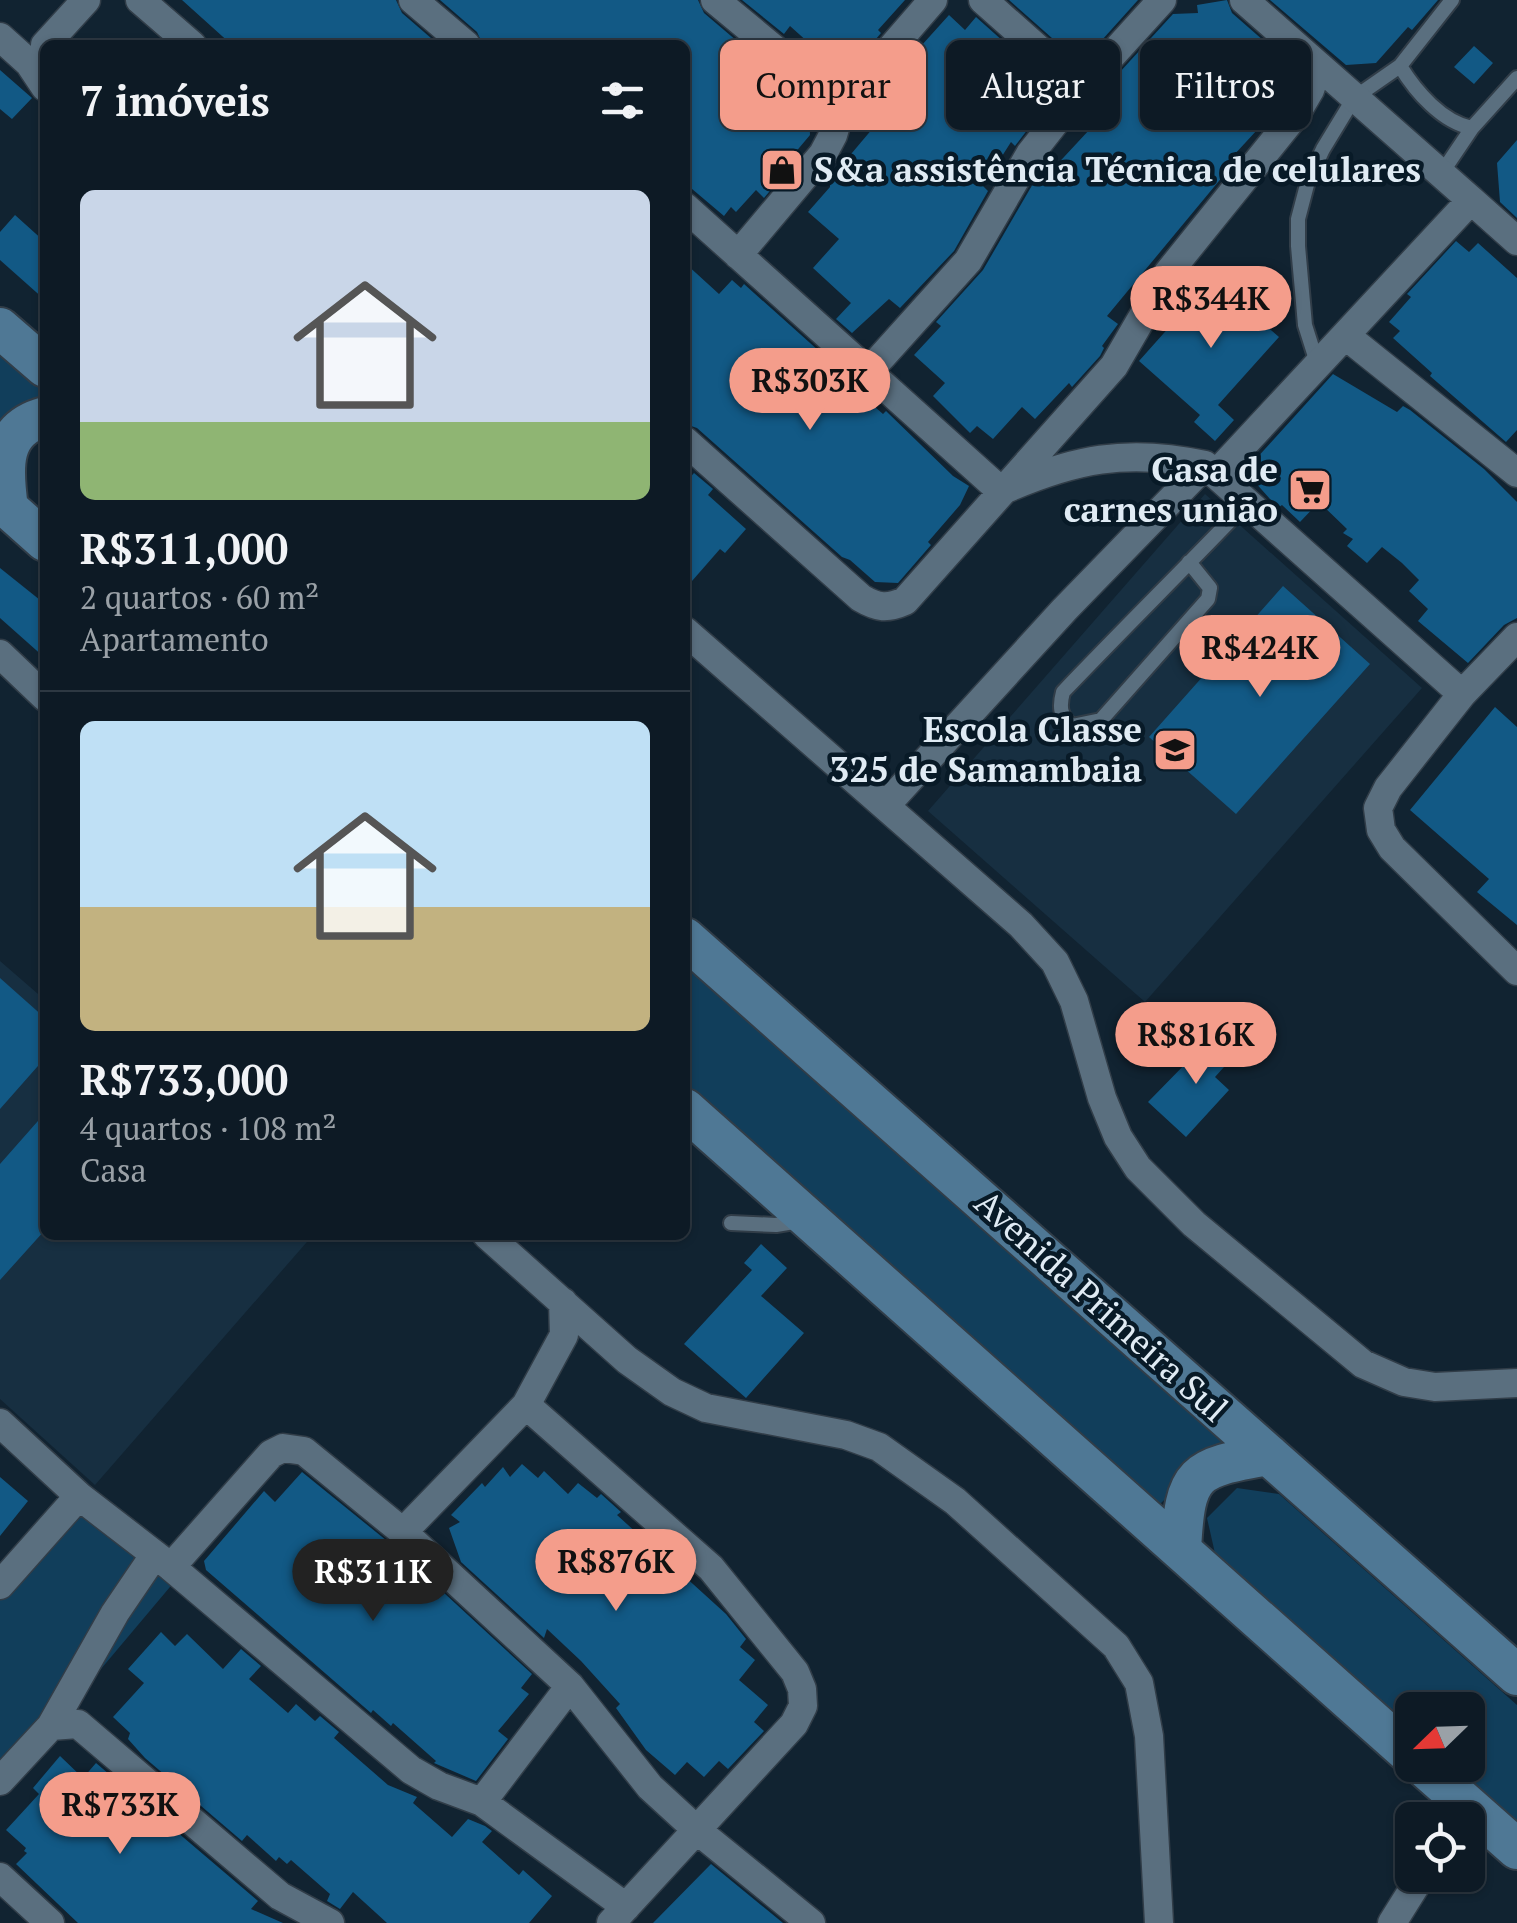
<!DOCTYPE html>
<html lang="pt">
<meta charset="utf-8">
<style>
:root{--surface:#0d1a25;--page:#16232d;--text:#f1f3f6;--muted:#9aa1a7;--line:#2d3842;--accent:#f49d8b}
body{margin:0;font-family:"PT Serif",serif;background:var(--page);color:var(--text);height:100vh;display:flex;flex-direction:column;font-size:38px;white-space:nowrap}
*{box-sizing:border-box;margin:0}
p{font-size:32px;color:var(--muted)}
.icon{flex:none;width:55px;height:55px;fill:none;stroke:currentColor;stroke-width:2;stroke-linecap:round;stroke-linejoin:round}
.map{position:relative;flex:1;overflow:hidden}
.sheet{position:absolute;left:40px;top:40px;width:650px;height:1200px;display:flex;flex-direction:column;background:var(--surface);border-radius:15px;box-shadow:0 2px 8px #0004,0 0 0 2px var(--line)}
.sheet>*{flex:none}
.hud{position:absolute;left:720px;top:40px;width:645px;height:90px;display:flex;gap:20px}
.needle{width:65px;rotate:247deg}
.tools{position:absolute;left:1395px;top:1692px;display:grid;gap:20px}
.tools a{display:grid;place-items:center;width:90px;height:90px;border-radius:15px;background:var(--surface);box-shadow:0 2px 8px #0004,0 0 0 2px var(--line);font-size:50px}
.price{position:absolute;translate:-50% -85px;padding:0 22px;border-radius:35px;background:var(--accent);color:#111;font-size:32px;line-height:65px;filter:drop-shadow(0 2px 5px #0008)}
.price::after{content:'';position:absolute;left:50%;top:60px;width:30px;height:22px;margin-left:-15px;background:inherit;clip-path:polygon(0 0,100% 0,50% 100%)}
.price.selected{background:#222;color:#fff}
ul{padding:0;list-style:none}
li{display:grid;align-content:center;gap:20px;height:530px;padding:0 40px}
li+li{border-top:2px solid var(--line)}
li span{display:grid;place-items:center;height:310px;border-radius:15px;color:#555}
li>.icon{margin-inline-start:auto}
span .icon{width:180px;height:180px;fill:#fffc;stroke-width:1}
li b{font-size:42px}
h2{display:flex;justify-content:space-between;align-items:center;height:120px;padding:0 40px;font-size:42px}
.chip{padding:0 35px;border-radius:15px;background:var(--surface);box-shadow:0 2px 8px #0004,0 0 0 2px var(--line);font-size:35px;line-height:90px}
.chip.selected{background:var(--accent);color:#111}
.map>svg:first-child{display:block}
.built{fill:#172f41}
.green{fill:#113e5b}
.building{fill:#125985}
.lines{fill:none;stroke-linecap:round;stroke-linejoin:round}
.lane-casing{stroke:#313d48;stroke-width:18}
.street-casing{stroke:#313d48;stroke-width:31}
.secondary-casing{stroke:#313d48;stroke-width:44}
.lane{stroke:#5a6f7f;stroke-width:14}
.street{stroke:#5a6f7f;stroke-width:28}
.secondary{stroke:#4f7895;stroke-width:40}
.labels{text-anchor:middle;stroke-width:9;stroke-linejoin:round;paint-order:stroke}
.poi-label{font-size:35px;font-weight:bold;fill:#e0ebf4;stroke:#081a27;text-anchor:end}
.street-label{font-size:35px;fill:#e0ebf4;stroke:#081a27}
</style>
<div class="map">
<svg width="1517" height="1923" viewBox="0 0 1517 1923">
<rect width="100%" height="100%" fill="#112331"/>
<path class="built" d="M1205 494 1422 688 1145 1002 928 811Z
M0 961 45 1000V1235H313L95 1485 0 1399Z"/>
<path class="green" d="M0 355 45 389V405L0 438Z
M685 962 1236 1450 1208 1458 1160 1504 1163 1527 685 1099Z
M1237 1488 1279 1494 1517 1705V1831L1441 1765H1468V1710H1412V1740L1219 1571 1207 1518Z
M79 1505 175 1581 0 1789V1595Z"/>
<path class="building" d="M182 0H396L402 13 439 45H232Z
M440 0H698L704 13 764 64 760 70 809 114 810 135 794 154 798 157 764 198 756 190 736 212 731 207 724 216 685 183V45H483L477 32Z
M742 0H905L878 30 881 33 865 52 849 38 829 61 790 26 784 34Z
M1009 0H1138L1093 50 1087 45 1061 46Z
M1227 0 1232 13 1273 49 1254 72 1271 88 1256 105 1269 117 1234 155 1238 158 1107 316 1118 324 1102 346 1104 348 1100 356 1072 387 1069 383 1035 419 1022 407 993 439 977 426 970 433 933 396 945 383 914 355 941 326 936 322 983 270 1034 182 1038 185 1090 129 1079 120 1119 73 1173 14 1198 13 1197 5Z
M1270 0H1438L1412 30 1408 27 1376 63 1346 65Z
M949 15 965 30 976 17 1043 77 1034 87 1050 100 1015 146 1011 142 983 186 988 191 954 251 900 308 889 299 852 333 836 319 851 303 813 268 839 239 808 212 830 187V179L911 83 906 78 910 73 903 66Z
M1474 46 1493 63 1474 84 1454 67Z
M0 70 32 98 12 119 0 109Z
M1517 140V218L1500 202 1497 163Z
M15 215 45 242V300L0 260V232Z
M1456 241 1469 252 1478 243 1517 278V430L1506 442 1430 376 1432 373 1393 338 1400 331 1389 322 1411 297 1407 294Z
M685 263 719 294 732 280 741 288 744 284 848 377 845 381 883 414 886 411 953 476 969 486 960 505 928 542 931 545 898 583 875 582 850 560 842 557 697 428 685 424Z
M1236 272 1255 290 1242 305 1279 337 1218 405 1234 420 1215 441 1194 422 1200 415 1139 361 1213 278 1223 287Z
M1333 374 1397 412 1403 406 1410 410 1484 469 1517 502V618L1504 625 1468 663 1418 621 1428 609 1409 591 1419 580 1402 563 1382 547 1367 563 1347 546 1353 539 1343 533 1347 529 1319 502 1300 522 1282 505 1279 507 1270 499 1245 471Z
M694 473 713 489 708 495 746 529 725 553 720 549 685 589V483Z
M0 568 45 604V658L0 618Z
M1283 586 1370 664 1236 814 1149 737Z
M1495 707 1517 727V925L1477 892 1489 879 1410 810Z
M0 978 45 1018V1058L0 1109Z
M1224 1031 1242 1047 1215 1077 1229 1090 1186 1137 1148 1102 1192 1057 1197 1061Z
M45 1113V1230L0 1280V1164Z
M761 1244 787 1268 761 1296 804 1333 746 1398 684 1344 752 1270 744 1263Z
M522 1464 538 1478 544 1471 568 1494 578 1483 597 1498 601 1494 621 1512 617 1515 726 1614 746 1639 740 1647 755 1660 739 1680 768 1705 754 1722 764 1731 728 1769 719 1761 704 1777 687 1762 675 1775 646 1750 616 1708 620 1704 581 1661 547 1629 544 1638 461 1562 449 1528 460 1522 451 1515 482 1483 485 1487 503 1467 510 1477Z
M302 1472 392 1545 532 1674 521 1688 529 1694 498 1731 508 1739 476 1781 434 1763 436 1761 393 1723 391 1726 373 1710 371 1713 206 1570 204 1561 264 1491 275 1502Z
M0 1477 28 1501 0 1536Z
M161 1632 175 1646 187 1634 223 1669 241 1649 261 1666 249 1679 288 1713 296 1704 315 1721 320 1716 339 1732 334 1738 388 1785 417 1797 413 1803 452 1837 468 1819 485 1826 492 1831 482 1842 519 1875 523 1870 552 1896 529 1923H387L353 1892 340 1909 327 1901 330 1894 291 1860 287 1864 279 1857 276 1861 247 1835 242 1841 145 1758 128 1739 130 1733 113 1717 144 1683 128 1669Z
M60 1756 83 1778 96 1763 258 1901 251 1909 283 1923H78L16 1864 27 1853 24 1851 26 1848 6 1830 39 1794 33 1788Z
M711 1864 783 1923H653Z"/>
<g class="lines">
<defs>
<path id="lane" d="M1400 66C1416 92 1442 122 1472 128
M1441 174 1472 128 1517 78
M1318 366 1305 325 1298 246V219L1308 181 1323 149 1354 98 1400 66 1452 0
M1189 562 1210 588 1208 599 1101 720 1072 726C1060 716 1059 707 1063 692 1124 628 1187 566 1248 502
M731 1223 776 1225 800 1221"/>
<path id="street" d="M140 0 192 45
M413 0 466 45
M715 0 842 105
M983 0 1082 88
M1244 0 1471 200
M0 37 29 63 45 87
M45 45 86 0
M685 207 1001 491C1073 459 1127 448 1205 465L1462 694
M738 255 823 154 833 135 842 105 933 0
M1346 336 1517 473
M869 371 968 261 1030 154 1082 88 1162 0
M685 441 861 598C878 608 887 609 905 601L1114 366 1168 273 1296 114 1310 90 1318 66
M1217 473 1471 200 1517 241
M685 631 1021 925 1055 962 1074 1001 1102 1098 1118 1137 1138 1168 1194 1224 1363 1364 1404 1382 1435 1387 1517 1383
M1517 637 1462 694 1388 788 1378 808 1381 830 1392 848 1517 971
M0 654 45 697
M886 805 1064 610 1205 465
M487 1235 627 1360 672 1392 706 1408 846 1435 879 1447 955 1501 1116 1646 1139 1683 1149 1736 1159 1923
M526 1405 711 1568 795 1672 802 1689 803 1706 794 1724 611 1923
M0 1423 79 1496 171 1567 411 1770 439 1786 482 1802 626 1907
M403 1532 526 1405 564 1335 563 1302
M171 1567 271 1454 283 1448 304 1451 403 1532 570 1686 650 1787 698 1831 811 1923
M0 1585 79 1496
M51 1726 115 1613 153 1557
M0 1781 51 1726 78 1724 280 1896 330 1923
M482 1802 570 1686
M0 1877 50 1923
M1392 1923 1422 1875"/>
<path id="secondary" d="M0 328 45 367
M0 501 45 541
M8 508C2 466 0 429 45 417
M685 938 1517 1675
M685 1109 1412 1756
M1181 1550C1185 1471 1193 1468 1269 1455
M1422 1765 1517 1849"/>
</defs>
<use href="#lane" class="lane-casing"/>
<use href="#street" class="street-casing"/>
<use href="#secondary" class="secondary-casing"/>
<use href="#lane" class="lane"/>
<use href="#street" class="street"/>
<use href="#secondary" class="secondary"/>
</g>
<defs>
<symbol id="shop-square" viewBox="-11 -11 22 22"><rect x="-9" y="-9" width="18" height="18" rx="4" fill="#f49d8b" stroke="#081a27"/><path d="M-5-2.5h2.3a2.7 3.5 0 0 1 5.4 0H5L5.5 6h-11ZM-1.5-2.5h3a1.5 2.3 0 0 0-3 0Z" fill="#111"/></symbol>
<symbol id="supermarket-square" viewBox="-11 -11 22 22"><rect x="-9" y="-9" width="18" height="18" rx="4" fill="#f49d8b" stroke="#081a27"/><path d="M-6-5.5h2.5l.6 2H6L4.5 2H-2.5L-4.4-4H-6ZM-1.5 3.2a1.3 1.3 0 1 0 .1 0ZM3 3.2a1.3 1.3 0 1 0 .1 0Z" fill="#111"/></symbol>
<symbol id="school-square" viewBox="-11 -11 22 22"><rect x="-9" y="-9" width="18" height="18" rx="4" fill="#f49d8b" stroke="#081a27"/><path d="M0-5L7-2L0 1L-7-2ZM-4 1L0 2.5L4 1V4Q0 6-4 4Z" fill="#111"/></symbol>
</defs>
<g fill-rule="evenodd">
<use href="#shop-square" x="757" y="145" width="50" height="50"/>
<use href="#supermarket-square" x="1285" y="465" width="50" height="50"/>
<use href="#school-square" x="1150" y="725" width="50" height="50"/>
</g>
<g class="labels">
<g class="poi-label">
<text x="814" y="182" text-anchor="start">S&amp;a assistência Técnica de celulares</text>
<text x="1278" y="482">Casa de<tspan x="1278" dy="40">carnes união</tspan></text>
<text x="1142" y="742">Escola Classe<tspan x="1142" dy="40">325 de Samambaia</tspan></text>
</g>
<g class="street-label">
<text transform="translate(1101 1306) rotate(42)" y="12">Avenida Primeira Sul</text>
</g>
</g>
</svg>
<div class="tools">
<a><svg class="needle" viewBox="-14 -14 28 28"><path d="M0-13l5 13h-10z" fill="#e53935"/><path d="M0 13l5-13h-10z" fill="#9aa1a7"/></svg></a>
<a><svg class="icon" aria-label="locate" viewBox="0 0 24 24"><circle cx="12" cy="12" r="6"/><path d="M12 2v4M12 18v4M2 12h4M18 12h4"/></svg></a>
</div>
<b class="price" style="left:1211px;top:351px">R$344K</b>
<b class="price" style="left:810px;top:433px">R$303K</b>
<b class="price" style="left:1260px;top:700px">R$424K</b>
<b class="price" style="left:1196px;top:1087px">R$816K</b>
<b class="price" style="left:616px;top:1614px">R$876K</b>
<b class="price selected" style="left:373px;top:1624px">R$311K</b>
<b class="price" style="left:120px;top:1857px">R$733K</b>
<div class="hud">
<a class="chip selected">Comprar</a>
<a class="chip">Alugar</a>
<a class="chip">Filtros</a>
</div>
<section class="sheet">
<h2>7 imóveis<svg class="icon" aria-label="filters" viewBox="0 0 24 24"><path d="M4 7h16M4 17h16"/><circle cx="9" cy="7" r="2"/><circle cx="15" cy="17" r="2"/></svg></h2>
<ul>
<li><span style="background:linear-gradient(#c9d6e8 75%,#8fb573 0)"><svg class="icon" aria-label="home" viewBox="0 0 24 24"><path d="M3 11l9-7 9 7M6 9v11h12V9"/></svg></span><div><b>R$311,000</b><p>2 quartos · 60 m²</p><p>Apartamento</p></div></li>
<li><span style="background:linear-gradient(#bfe0f5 60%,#c2b280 0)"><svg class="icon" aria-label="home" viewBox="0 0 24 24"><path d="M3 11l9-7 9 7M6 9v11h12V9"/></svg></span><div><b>R$733,000</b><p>4 quartos · 108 m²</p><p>Casa</p></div></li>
</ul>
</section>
</div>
